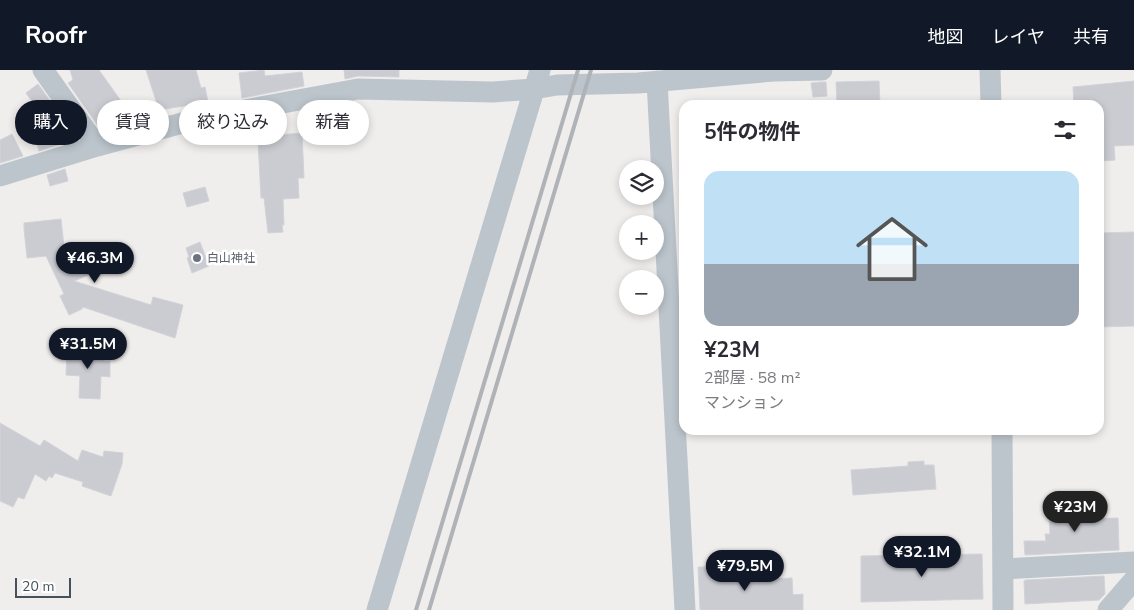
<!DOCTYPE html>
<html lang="ja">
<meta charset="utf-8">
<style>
:root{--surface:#fff;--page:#f2f2f3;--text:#2b2b33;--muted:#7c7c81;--accent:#111827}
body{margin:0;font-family:"Nunito Sans","Noto Sans JP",sans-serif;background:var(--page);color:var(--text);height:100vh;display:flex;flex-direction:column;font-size:19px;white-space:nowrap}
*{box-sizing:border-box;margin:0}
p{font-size:16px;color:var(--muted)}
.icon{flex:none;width:28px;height:28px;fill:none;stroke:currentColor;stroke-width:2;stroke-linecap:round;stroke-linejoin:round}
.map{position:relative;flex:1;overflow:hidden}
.details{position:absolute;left:679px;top:30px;width:425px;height:335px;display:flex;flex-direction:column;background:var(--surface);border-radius:15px;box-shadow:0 2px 8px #0003}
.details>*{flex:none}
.banner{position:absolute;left:15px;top:30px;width:475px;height:45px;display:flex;gap:10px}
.controls{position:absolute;left:619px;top:90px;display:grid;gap:10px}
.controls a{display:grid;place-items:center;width:45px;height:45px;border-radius:50%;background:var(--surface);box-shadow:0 2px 8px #0003;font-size:25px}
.scale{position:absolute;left:15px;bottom:12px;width:56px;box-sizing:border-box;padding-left:5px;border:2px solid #465159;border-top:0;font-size:14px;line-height:18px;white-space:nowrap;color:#465159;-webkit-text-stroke:4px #fff;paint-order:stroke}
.price{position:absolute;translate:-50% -42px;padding:0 11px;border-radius:18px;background:var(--accent);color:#fff;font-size:16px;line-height:32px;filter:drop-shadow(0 1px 2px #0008)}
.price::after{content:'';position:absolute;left:50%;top:30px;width:15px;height:11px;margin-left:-8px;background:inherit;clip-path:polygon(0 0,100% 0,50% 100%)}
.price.current{background:#222;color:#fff}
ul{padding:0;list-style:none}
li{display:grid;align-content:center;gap:10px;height:265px;padding:0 25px}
li span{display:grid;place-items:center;height:155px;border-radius:15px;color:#555}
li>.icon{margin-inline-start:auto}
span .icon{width:90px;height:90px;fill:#fffc;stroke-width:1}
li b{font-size:21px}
h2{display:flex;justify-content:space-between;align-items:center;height:60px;padding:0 25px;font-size:21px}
.chip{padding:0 18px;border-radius:22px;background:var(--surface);box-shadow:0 2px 8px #0003;font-size:18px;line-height:45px}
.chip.current{background:var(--accent);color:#fff}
header{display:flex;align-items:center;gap:30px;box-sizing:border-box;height:70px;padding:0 25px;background:var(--accent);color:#fff}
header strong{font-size:24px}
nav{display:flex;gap:28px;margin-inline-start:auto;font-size:18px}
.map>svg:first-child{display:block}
.building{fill:#caccd2;stroke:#d1d3d8}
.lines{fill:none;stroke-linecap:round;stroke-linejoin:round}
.minor{stroke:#bcc5cc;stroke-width:21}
.rail{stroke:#afb3b7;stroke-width:4}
.worship-dot{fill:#6b7280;stroke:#fff;stroke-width:2}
.labels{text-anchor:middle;stroke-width:5;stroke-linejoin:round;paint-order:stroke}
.worship-label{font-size:12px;fill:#5b616d;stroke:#fff;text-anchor:start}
</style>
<header>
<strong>Roofr</strong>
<nav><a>地図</a><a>レイヤ</a><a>共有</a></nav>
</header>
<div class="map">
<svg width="1134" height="540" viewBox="0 0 1134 540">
<rect width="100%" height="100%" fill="#f0eded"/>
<path class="building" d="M70 0H99L126 38 145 31 151 48 125 55 122 45 101 60 68 13 73 10Z
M146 0H196L201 18 205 17 208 32 159 40Z
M264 0 265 6 302 2 304 16 242 28 239 3Z
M344 0H399V7L358 6 345 9Z
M879 11 880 35H837L836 12Z
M1134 11V75L1114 76 1115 90 1099 91V35H1074L1073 17Z
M822 12H826L827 26 813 27 811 13Z
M38 14 76 67 70 71 39 81 35 66 44 60 29 38 34 34 26 23Z
M264 49 266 66 302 63 304 108H298L299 128 283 129 284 155H282L283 162 268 163 264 128H261L258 71 250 72 248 52Z
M12 64 23 86 0 93V70Z
M65 99 68 111 50 116 47 105Z
M205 117 209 131 187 137 183 123Z
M61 149 65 186 84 181 95 202 74 211 151 235 153 227 183 235 175 268 83 237 82 239 69 245 60 226 64 224 46 186 27 188 24 159V153Z
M1134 162V256L1099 257V163Z
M200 172 209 196 192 203 187 188 189 187 186 178Z
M67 277 105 279 104 291H110V307L101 306 100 329 79 328 80 306 66 305Z
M0 353 40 376 44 370 78 391 82 380 103 387 104 381 123 383 122 394 111 426 82 416 83 412 55 403 52 408 49 406 46 411 35 404 24 429 18 427 13 437 0 431Z
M924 391V395H934L936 419 853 425 851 400 908 396V392Z
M1065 425 1066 449 1118 448 1119 480 1025 485 1024 471H1046L1045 464H1050L1048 426Z
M982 484 983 529 861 532V486Z
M698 497H720L721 501 751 500V510L792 508 793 525 803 524V540H700Z
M1104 506 1105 524 1099 530 1025 534 1024 511 1026 510Z"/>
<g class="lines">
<path class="minor" d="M43 0 97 76
M990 0 991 35
M657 11 685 540
M0 106 97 76 201 48 358 19 493 22 534 19 557 15 638 13 774 1 822 0
M1002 360 1003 540
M1003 499 1134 492
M377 540 540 0
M1108 540 1134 510"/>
<path class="rail" d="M416 540 578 0
M429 540 591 0"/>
</g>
<circle class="worship-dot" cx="197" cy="188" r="5"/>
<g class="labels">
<g class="worship-label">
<text x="207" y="192">白山神社</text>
</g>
</g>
</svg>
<div class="controls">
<a><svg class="icon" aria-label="layers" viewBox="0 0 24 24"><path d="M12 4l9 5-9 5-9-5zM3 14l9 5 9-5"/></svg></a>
<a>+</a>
<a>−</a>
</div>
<div class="scale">20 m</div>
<b class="price" style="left:95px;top:214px">¥46.3M</b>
<b class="price" style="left:88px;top:300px">¥31.5M</b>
<b class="price current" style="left:1075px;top:463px">¥23M</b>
<b class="price" style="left:922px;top:508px">¥32.1M</b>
<b class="price" style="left:745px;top:522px">¥79.5M</b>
<div class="banner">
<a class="chip current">購入</a>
<a class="chip">賃貸</a>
<a class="chip">絞り込み</a>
<a class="chip">新着</a>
</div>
<section class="details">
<h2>5件の物件<svg class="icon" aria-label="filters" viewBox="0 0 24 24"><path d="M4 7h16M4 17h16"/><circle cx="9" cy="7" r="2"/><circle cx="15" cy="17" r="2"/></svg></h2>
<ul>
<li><span style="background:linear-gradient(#bfe0f5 60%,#9aa5b1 0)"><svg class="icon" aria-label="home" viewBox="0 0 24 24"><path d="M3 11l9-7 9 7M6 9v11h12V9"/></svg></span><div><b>¥23M</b><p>2部屋 · 58 m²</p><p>マンション</p></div></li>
</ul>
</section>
</div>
